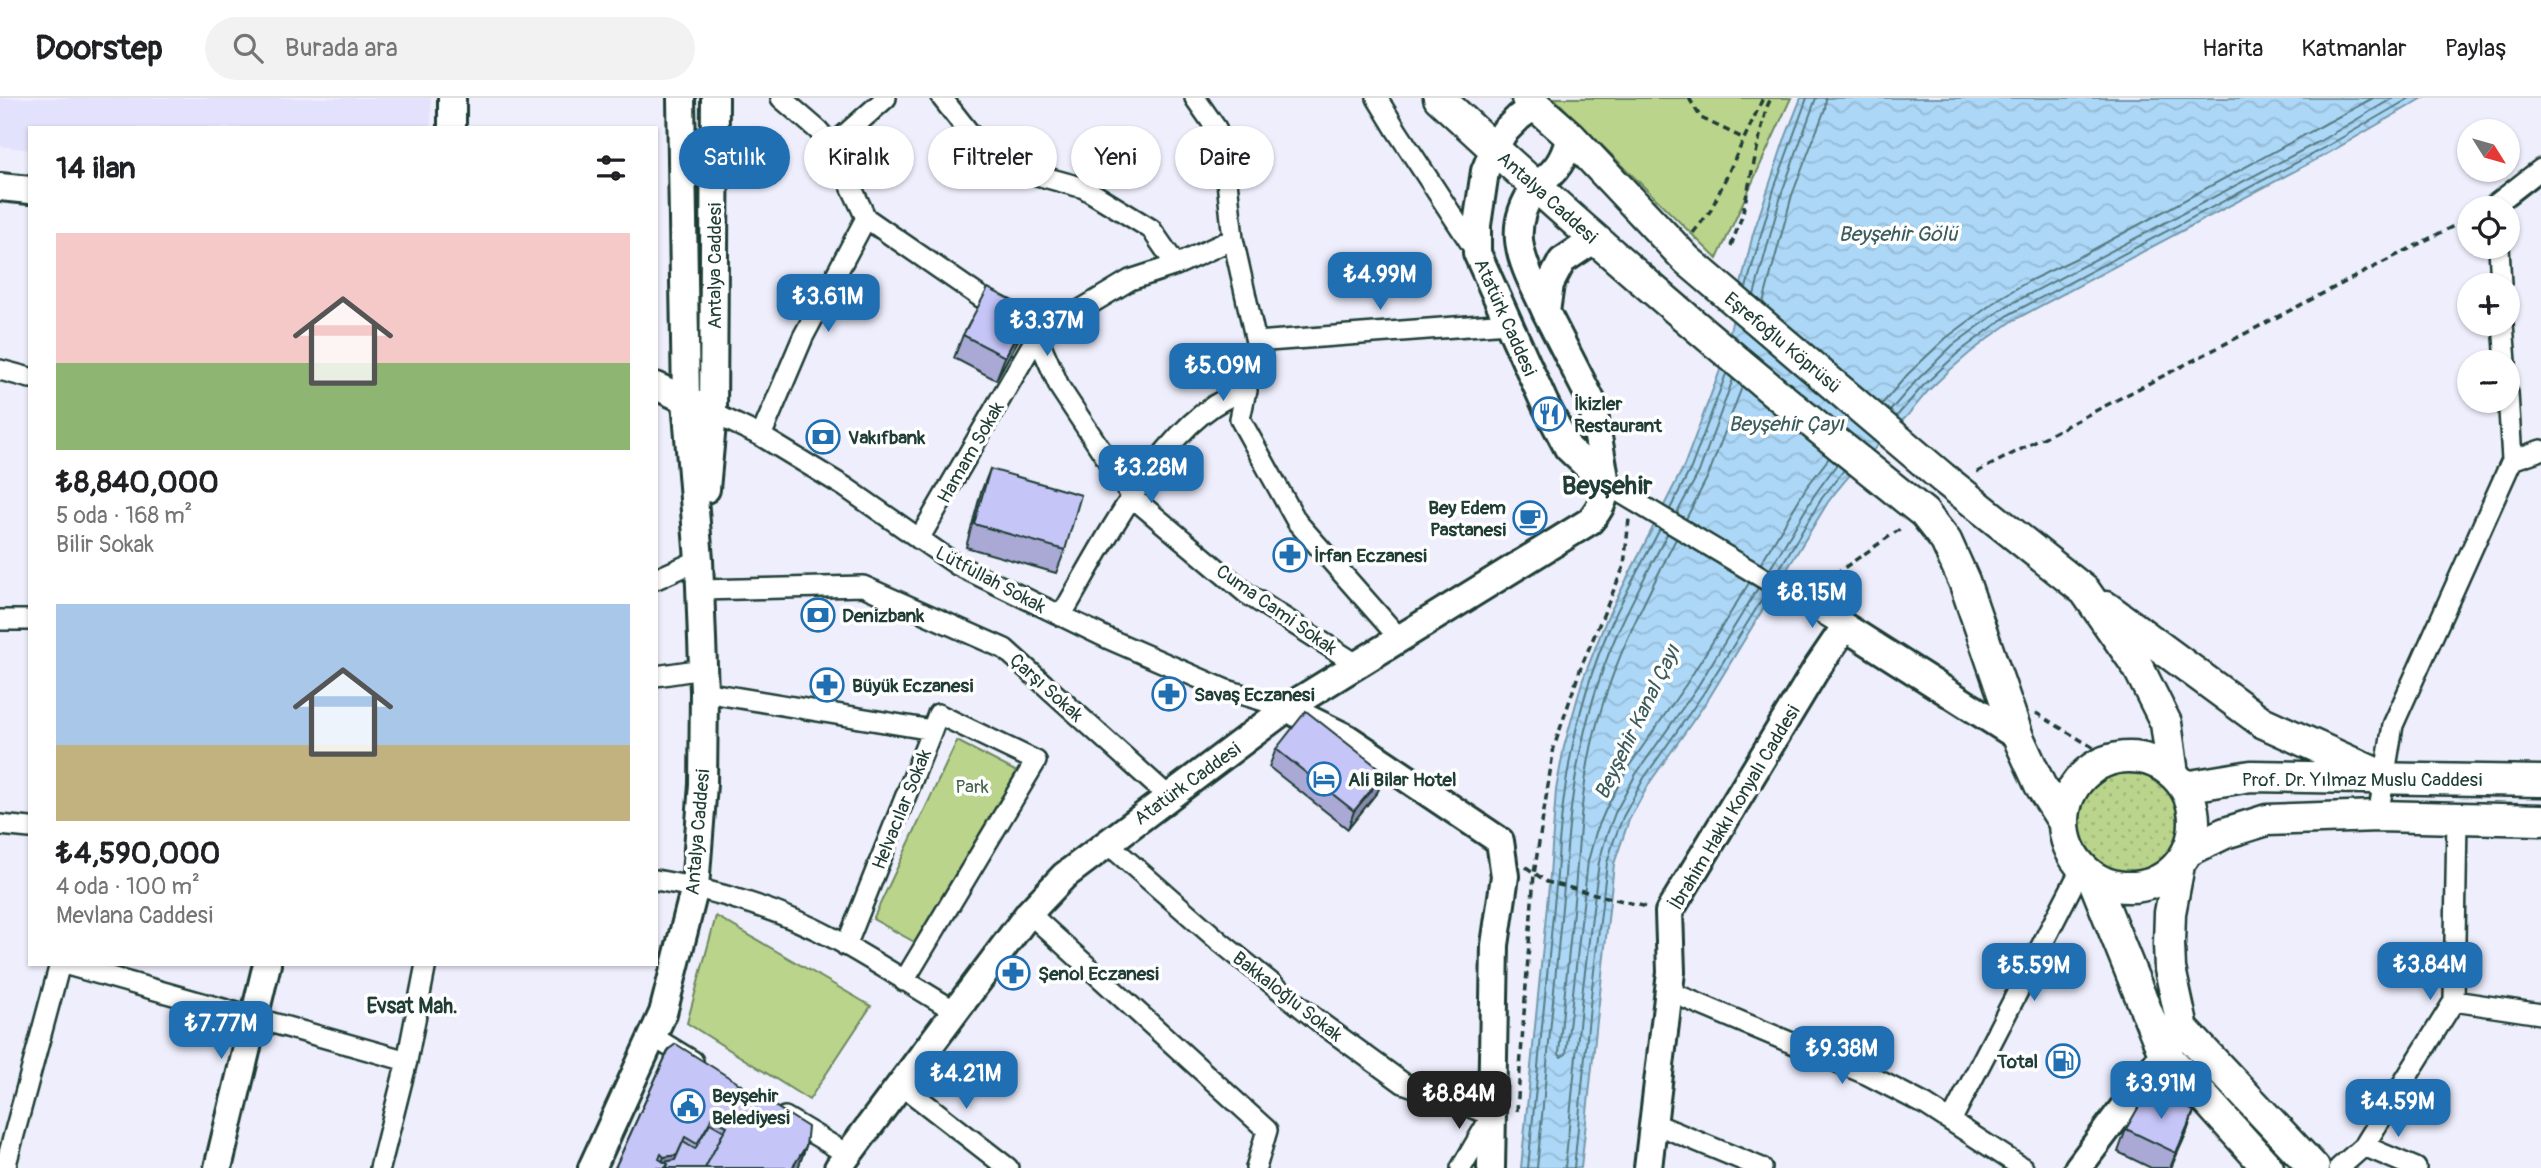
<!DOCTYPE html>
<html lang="tr">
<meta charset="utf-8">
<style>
:root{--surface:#fff;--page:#f2f2f2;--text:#202124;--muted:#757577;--line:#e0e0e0;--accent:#1f6fb2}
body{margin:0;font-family:Pangolin,sans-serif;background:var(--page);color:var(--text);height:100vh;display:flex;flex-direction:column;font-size:26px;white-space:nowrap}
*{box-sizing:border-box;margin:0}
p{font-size:23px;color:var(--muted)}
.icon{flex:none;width:38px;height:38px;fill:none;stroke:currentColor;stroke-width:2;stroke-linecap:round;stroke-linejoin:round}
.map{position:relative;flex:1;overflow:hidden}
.details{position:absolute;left:28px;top:28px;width:630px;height:840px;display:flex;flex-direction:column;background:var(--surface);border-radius:0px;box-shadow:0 2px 5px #0004}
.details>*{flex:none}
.banner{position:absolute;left:679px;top:28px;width:665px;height:63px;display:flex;gap:14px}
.needle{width:46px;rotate:127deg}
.buttons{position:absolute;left:2457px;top:21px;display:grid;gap:14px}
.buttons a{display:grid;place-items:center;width:63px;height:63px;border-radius:50%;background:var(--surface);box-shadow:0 2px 5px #0004;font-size:35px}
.price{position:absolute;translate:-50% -60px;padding:0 16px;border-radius:14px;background:var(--accent);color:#fff;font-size:23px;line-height:46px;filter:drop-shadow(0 2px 4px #0008)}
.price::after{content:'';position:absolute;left:50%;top:42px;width:21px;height:16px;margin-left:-10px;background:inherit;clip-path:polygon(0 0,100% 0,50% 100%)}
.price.active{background:#222;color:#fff}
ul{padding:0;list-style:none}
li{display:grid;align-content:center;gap:14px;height:371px;padding:0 28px}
li span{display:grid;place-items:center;height:217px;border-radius:0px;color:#555}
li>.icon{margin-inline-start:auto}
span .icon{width:126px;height:126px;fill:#fffc;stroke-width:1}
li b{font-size:30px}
h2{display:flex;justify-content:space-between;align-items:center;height:84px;padding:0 28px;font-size:30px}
.chip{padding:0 24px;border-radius:32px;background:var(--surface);box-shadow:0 2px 5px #0004;font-size:24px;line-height:63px}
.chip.active{background:var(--accent);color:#fff}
header{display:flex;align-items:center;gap:42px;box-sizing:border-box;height:98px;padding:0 35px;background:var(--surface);border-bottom:2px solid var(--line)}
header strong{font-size:33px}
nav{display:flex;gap:38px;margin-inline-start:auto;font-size:24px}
.search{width:490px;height:63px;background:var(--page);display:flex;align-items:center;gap:18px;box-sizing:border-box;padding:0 24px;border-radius:38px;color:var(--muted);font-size:26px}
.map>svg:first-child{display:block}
.built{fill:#e2e2fc}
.grass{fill:url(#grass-dots);stroke:#6c8860;stroke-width:2}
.green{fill:#bad48c;stroke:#6c8860;stroke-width:2}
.water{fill:url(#water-waves);stroke:#7499a9;stroke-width:2}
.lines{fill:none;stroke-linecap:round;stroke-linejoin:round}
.shore{stroke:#577b82;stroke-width:2}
.street-casing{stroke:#1f3d34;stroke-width:24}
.secondary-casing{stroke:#1f3d34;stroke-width:32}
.primary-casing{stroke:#1f3d34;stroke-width:35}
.path{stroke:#1f3d34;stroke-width:3.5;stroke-dasharray:7 5;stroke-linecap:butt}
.street{stroke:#fff;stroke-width:19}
.secondary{stroke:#fff;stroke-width:26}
.primary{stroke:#fff;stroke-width:30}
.wall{fill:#aaa9d5;stroke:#1f3d34;stroke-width:2}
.shaded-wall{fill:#8b8aae;stroke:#1f3d34;stroke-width:2}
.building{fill:#c6c5f8;stroke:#1f3d34;stroke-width:2}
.labels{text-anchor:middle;stroke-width:7;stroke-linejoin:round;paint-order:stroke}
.street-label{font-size:19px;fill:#1f3d34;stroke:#fff}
.poi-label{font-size:19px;font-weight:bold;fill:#1f3d34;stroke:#fff;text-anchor:start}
.park-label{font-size:19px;fill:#46634a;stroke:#fff}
.water-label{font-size:21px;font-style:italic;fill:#3b5c5b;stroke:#fff}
.neighbourhood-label{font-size:21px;font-weight:bold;fill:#1f3d34;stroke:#fff}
.district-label{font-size:26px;font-weight:bold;fill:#1f3d34;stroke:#fff}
</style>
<header>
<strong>Doorstep</strong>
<div class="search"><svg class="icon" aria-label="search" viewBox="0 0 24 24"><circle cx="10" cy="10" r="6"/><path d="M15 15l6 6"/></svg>Burada ara</div>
<nav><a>Harita</a><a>Katmanlar</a><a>Paylaş</a></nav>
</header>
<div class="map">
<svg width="2541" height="1070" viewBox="0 0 2541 1070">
<defs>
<pattern id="grass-dots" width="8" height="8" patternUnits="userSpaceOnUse" patternTransform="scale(1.75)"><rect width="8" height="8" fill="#bad48c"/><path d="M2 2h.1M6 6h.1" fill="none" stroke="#9fb779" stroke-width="1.8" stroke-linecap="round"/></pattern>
<pattern id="water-waves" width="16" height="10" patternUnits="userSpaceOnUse" patternTransform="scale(1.75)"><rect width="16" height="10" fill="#acd7f7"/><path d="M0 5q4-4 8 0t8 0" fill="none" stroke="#94b9d4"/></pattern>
</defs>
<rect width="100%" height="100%" fill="#eeeefd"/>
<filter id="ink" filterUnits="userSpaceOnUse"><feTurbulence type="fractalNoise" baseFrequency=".0143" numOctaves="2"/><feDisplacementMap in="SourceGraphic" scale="14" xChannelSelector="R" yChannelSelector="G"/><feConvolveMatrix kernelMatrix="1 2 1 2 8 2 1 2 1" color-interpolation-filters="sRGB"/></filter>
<g filter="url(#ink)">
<path class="built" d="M0 0H431V30H30V52L0 48Z"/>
<path class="grass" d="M2080 724a49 49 0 1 1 98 0a49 49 0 1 1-98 0Z"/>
<path class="green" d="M1554 0H1791L1717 161Z
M957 643 1019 675 918 846 873 821Z
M716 818 871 908 809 1002 687 925Z"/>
<path class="water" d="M1801 0H2423L2327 56 2014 222C1983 243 1956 265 1930 291 1921 300 1914 311 1905 320 1877 348 1852 372 1828 404L1709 600 1650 684 1629 722 1614 766 1581 1070H1521L1550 777 1556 692 1564 649 1582 584 1607 520 1684 368 1722 267 1753 136 1784 43Z"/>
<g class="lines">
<path class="shore" d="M1746 190 1774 91 1807 0
M1754 197 1782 94 1816 0
M1763 205 1792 97 1825 11 1826 0
M1882 306 1908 276 1946 240 2000 200 2029 183 2085 156 2373 0
M1890 313 1916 283 1953 247 2005 209 2320 43 2393 0
M1896 319 1922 289 1959 254 2010 216 2324 50 2410 0
M1670 411 1691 370 1726 276
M1677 415 1699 374 1733 281
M1686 421 1708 378 1742 289
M1676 441C1646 500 1616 558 1598 622 1583 674 1580 727 1576 780 1571 839 1564 897 1559 956L1561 959 1566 956 1588 763 1596 734 1606 711 1627 671 1687 585 1749 485
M1761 465 1806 390 1829 360
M1770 471 1815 396 1837 366
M1777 475 1822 400 1844 372
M1528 1070 1557 777C1561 690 1576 603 1613 522 1627 491 1644 462 1660 431
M1537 1070 1565 778C1570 691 1584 607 1621 527 1635 496 1652 466 1667 436
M1565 1070 1582 897 1599 764 1606 739 1615 715 1636 676 1696 591 1758 490
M1574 1070 1591 898 1607 765 1614 742 1623 719 1644 680 1703 596 1766 495"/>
<defs>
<path id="street" d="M781 0 818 32 832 48 866 120 1037 238 1060 290 1132 399 1247 496 1358 567
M942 0 993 65 1084 90 1151 131 1176 167
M1195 0 1216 30 1227 83 1233 141 1256 244 1240 321 1297 424 1400 541
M1377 0 1397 33 1477 155
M832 48 886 0
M2491 110 2541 71
M2499 149 2501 187
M2503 226 2506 264
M1256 244 1508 225
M0 272 30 280
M713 315 761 338 845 389 957 467 1109 541 1224 591 1287 610
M761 338 803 239 866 120
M2512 362 2541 352
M1606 386 1845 529
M919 441 1037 238 1130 182 1176 167 1233 141
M656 481 699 462
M701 492 863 488 1005 551 1169 699
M1061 518C1100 453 1170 309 1247 293
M0 522H30
M656 578 703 571
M704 594 932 632 846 848
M2378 718 2393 627 2512 362 2508 295
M0 727 30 730
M1106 744 1219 843 1322 926 1403 985 1492 1017 1461 1070
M656 782C715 792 781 812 835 841 875 863 915 889 955 913
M1029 815 1267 1032 1256 1070
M64 866 407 963
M904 883 1036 663 938 616 932 632
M1668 893 1868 977 1926 1007 2023 1070
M2454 903 2541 916
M652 938 693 963
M900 986 1008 1070
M785 1019 847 1056
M1951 1023 2082 769
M1653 1025 1762 1070
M2364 1048 2416 1070
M5 1070 60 866
M380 1070 407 963 426 866
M2339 1070 2364 1048 2454 903 2457 720"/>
<path id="secondary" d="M1536 7 1519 19 1504 34 1494 51 1485 73 1477 127V155L1545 306 1568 350 1606 386
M452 30V0
M0 89 30 92
M1546 214C1527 171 1502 136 1534 91 1537 86 1542 84 1546 80 1560 69 1566 55 1570 38
M656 288 699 308
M706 391 713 315 715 0
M1298 616 1347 640 1500 743 1505 778 1495 847 1491 1070
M0 1069 3 1070
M218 1070 267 866
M592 1070 663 915 695 789 703 686 704 594 699 462 686 302 681 0
M838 1070 1029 815 1064 778 1287 610 1590 423C1600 411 1605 402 1606 386L1592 304 1546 214 1550 186 1562 163 1595 141
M1648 1070 1671 874 1669 814 1815 573 1845 529 2018 639
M2078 1070 2177 938"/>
<path id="primary" d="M1439 0C1595 145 1757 283 1924 415L1946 443 1964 483 2018 639 2040 687 2064 725
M1527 0 1570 38 1687 162 1943 380 2085 493 2138 569 2166 625 2173 676
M2106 509 2262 624 2375 675
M2064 724a65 65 0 1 1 130 0a65 65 0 1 1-130 0Z
M2184 689 2251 678 2541 683
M2188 753 2225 735 2267 722 2378 718 2541 722
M2179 767 2170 815 2169 846 2170 871 2183 931 2314 1070
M2092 778 2163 954 2268 1070"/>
</defs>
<use href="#street" class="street-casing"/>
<use href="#secondary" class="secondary-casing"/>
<use href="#primary" class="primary-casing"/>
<path class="path" d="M1689 0 1701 20 1745 41
M1693 135 1711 112 1763 0
M1731 148 1742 118 1766 11 1771 0
M1977 374 2469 120
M1815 490 1903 429
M2036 615 2112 661
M1526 769 1547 784 1647 809
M1517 1013 1534 776 1554 649 1581 569 1624 468 1629 421"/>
<use href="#street" class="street"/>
<use href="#secondary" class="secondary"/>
<use href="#primary" class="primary"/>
</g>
<path class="wall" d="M1030 212 1022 235 996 282 954 260 963 237Z
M990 371 1065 452 1056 475 966 449 981 394Z
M1276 651 1378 693 1348 731 1269 669Z
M669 951 806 1048 798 1070H615Z
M2194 1013 2186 1036 2171 1070H2151L2118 1054 2126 1031Z"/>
<path class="shaded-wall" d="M1030 212 1022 235 996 282 1005 259Z
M1385 675 1378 693 1348 731 1354 713Z
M2194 1013 2186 1036 2170 1070 2176 1055Z
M806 1048 798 1070H792Z
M677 1057 673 1070H664L661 1068 664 1059Z"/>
<path class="building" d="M988 190 1030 212 1005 259 963 237Z
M990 371 1081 397 1065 452 974 426Z
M1306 613 1385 675 1354 713 1276 651Z
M676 946 808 1029 806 1048 792 1070H705L727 1028 712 1020 697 1046 685 1039 677 1057 664 1059 661 1056 659 1061 668 1066 665 1070H615L669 951Z
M2149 991 2194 1013 2176 1055 2126 1031Z
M710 1025 724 1033 705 1070H667L668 1066 664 1064 675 1062 683 1044 695 1051Z"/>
</g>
<defs>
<symbol id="restaurant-ring" viewBox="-11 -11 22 22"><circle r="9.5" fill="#fff" stroke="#1f6fb2" stroke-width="1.5"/><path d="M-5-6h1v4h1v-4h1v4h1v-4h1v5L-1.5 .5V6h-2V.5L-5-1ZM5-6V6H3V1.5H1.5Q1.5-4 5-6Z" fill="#1f6fb2"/></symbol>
<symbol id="bank-ring" viewBox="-11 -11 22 22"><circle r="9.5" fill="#fff" stroke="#1f6fb2" stroke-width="1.5"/><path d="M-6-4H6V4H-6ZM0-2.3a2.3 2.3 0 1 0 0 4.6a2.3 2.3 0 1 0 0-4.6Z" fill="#1f6fb2"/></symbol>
<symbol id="cafe-ring" viewBox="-11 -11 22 22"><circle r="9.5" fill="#fff" stroke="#1f6fb2" stroke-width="1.5"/><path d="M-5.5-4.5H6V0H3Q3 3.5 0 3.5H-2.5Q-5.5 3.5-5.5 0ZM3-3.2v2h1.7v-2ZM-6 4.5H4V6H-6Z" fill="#1f6fb2"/></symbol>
<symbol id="pharmacy-ring" viewBox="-11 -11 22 22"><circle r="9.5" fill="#fff" stroke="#1f6fb2" stroke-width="1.5"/><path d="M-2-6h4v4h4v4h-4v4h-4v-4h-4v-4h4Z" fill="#1f6fb2"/></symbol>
<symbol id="hotel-ring" viewBox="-11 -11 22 22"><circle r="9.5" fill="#fff" stroke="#1f6fb2" stroke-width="1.5"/><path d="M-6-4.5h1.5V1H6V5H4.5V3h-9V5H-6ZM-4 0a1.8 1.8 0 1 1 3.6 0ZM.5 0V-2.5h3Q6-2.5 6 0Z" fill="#1f6fb2"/></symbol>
<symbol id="fuel-ring" viewBox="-11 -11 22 22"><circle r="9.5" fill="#fff" stroke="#1f6fb2" stroke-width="1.5"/><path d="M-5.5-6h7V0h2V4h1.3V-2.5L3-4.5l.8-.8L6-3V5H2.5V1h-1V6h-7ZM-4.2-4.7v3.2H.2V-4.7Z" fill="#1f6fb2"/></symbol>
<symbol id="civic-ring" viewBox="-11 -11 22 22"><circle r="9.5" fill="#fff" stroke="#1f6fb2" stroke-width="1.5"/><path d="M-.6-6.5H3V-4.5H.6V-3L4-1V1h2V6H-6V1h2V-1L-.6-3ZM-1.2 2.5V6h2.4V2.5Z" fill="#1f6fb2"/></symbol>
</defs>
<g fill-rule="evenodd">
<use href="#restaurant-ring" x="1530" y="297" width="38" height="38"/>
<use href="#bank-ring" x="804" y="320" width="38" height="38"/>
<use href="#cafe-ring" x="1511" y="401" width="38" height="38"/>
<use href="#pharmacy-ring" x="1271" y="438" width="38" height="38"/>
<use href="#bank-ring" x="799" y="498" width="38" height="38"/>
<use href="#pharmacy-ring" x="808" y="568" width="38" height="38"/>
<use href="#pharmacy-ring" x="1150" y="577" width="38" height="38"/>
<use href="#hotel-ring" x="1305" y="662" width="38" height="38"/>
<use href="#pharmacy-ring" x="994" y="856" width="38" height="38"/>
<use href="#fuel-ring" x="2044" y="944" width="38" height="38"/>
<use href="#civic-ring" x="669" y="989" width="38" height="38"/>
</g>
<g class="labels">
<g class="street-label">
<text transform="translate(1548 99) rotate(42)" y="7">Antalya Caddesi</text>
<text transform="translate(714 168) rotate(-90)" y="7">Antalya Caddesi</text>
<text transform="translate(1506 219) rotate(66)" y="7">Atatürk Caddesi</text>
<text transform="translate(1783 244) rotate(40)" y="7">Eşrefoğlu Köprüsü</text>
<text transform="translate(970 354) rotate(-60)" y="7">Hamam Sokak</text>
<text transform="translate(991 481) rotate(28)" y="7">Lütfullah Sokak</text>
<text transform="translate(1277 511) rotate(35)" y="7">Cuma Cami Sokak</text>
<text transform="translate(1047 589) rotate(42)" y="7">Çarşı Sokak</text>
<text x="2362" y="688">Prof. Dr. Yılmaz Muslu Caddesi</text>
<text transform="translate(1187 685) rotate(-36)" y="7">Atatürk Caddesi</text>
<text transform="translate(1734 709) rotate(-59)" y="7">İbrahim Hakkı Konyalı Caddesi</text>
<text transform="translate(901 711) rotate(-68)" y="7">Helvacılar Sokak</text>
<text transform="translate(697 734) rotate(-85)" y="7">Antalya Caddesi</text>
<text transform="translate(1288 898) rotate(38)" y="7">Bakkaloğlu Sokak</text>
</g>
<g class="poi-label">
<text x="1574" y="312">İkizler<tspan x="1574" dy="22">Restaurant</tspan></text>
<text x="848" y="346">Vakıfbank</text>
<text x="1506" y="416" text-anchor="end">Bey Edem<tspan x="1506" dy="22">Pastanesi</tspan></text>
<text x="1314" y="464">İrfan Eczanesi</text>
<text x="842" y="524">Denizbank</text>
<text x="852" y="594">Büyük Eczanesi</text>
<text x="1194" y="603">Savaş Eczanesi</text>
<text x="1348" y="688">Ali Bilar Hotel</text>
<text x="1038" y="882">Şenol Eczanesi</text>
<text x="2038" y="970" text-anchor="end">Total</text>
<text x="712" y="1004">Beyşehir<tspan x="712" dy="22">Belediyesi</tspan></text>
</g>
<g class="park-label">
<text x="972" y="695">Park</text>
</g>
<g class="water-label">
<text x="1898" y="143">Beyşehir Gölü</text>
<text x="1786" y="333">Beyşehir Çayı</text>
<text transform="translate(1637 624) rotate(-64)" y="7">Beyşehir Kanal Çayı</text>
</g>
<g class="neighbourhood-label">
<text x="412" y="915">Evsat Mah.</text>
</g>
<g class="district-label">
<text x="1607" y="396">Beyşehir</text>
</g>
</g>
</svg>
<div class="buttons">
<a><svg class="needle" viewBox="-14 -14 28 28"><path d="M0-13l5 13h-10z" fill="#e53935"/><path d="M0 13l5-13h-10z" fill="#757577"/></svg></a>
<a><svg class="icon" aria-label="locate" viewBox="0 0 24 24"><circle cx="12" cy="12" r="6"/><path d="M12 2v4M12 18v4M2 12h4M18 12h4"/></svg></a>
<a>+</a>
<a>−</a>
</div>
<b class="price" style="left:1380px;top:214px">₺4.99M</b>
<b class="price" style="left:828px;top:236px">₺3.61M</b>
<b class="price" style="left:1047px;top:260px">₺3.37M</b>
<b class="price" style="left:1223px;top:305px">₺5.09M</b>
<b class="price" style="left:1151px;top:407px">₺3.28M</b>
<b class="price" style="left:1812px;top:532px">₺8.15M</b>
<b class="price" style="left:2430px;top:904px">₺3.84M</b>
<b class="price" style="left:2034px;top:905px">₺5.59M</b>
<b class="price" style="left:221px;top:963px">₺7.77M</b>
<b class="price" style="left:1842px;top:988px">₺9.38M</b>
<b class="price" style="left:966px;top:1013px">₺4.21M</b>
<b class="price" style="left:2161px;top:1023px">₺3.91M</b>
<b class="price active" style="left:1459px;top:1033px">₺8.84M</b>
<b class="price" style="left:2398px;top:1041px">₺4.59M</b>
<div class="banner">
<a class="chip active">Satılık</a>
<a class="chip">Kiralık</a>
<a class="chip">Filtreler</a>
<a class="chip">Yeni</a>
<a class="chip">Daire</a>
</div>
<section class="details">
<h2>14 ilan<svg class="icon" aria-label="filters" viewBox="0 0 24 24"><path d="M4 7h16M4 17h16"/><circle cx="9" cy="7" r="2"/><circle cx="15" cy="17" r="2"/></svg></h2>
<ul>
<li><span style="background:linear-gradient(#f6c9c9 60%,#8fb573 0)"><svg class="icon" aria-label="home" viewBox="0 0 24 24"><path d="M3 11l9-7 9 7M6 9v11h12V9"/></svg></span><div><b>₺8,840,000</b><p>5 oda · 168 m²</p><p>Bilir Sokak</p></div></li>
<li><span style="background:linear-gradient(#a9c7e8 65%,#c2b280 0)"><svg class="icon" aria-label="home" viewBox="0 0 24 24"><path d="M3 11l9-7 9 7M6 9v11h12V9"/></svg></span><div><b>₺4,590,000</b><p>4 oda · 100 m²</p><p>Mevlana Caddesi</p></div></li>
</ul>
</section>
</div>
